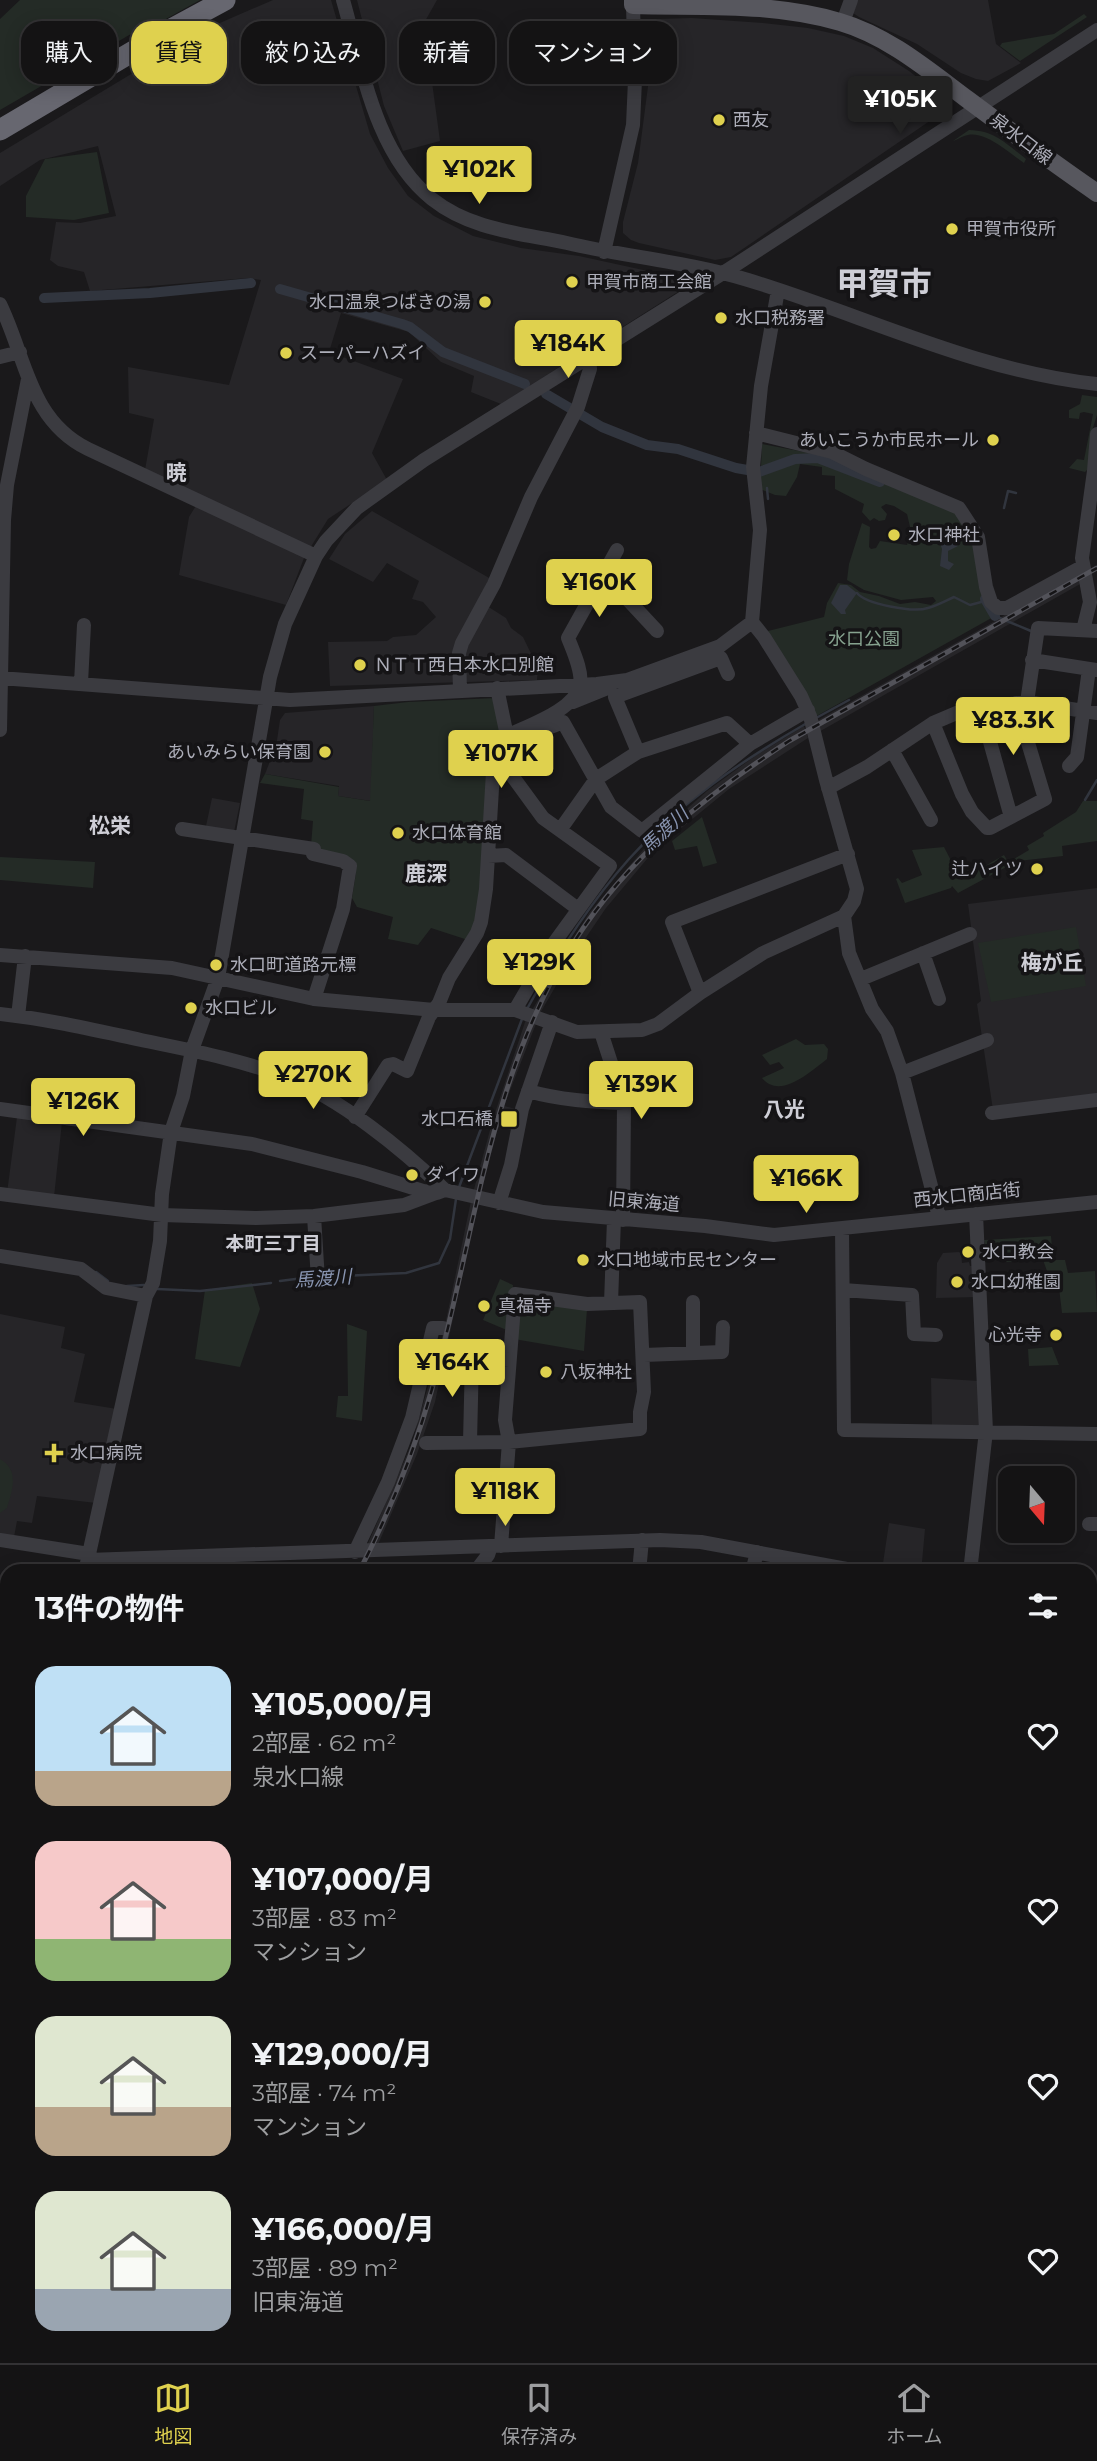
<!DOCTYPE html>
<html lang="ja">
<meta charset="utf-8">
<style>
:root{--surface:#141314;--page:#1d1c1d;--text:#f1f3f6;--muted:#9d9ea0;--line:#333234;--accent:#dfd14e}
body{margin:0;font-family:Montserrat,"Noto Sans JP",sans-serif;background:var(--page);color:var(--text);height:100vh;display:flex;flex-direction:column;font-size:26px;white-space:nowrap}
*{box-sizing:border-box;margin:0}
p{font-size:23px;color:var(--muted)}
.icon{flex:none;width:38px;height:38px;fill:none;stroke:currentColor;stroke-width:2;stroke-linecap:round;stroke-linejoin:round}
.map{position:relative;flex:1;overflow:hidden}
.side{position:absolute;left:0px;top:1564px;width:1097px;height:800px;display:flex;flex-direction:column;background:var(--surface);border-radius:21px 21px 0 0;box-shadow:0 4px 18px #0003,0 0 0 2px var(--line)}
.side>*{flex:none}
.hud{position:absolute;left:21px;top:21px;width:700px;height:63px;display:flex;gap:14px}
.needle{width:46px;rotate:161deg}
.controls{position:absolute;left:998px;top:1466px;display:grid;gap:14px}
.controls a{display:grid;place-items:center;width:77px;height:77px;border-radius:14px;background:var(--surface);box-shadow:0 4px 18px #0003,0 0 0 2px var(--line);font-size:35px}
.price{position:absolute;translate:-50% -60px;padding:0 16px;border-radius:7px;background:var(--accent);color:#111;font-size:23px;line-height:46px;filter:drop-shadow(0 2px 4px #0008)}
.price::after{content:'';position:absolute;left:50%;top:42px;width:21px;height:16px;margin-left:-10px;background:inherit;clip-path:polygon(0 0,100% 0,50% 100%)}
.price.on{background:#222;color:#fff}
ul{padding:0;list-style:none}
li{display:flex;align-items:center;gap:21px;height:175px;padding:0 35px}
li span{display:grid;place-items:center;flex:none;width:196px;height:140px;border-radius:21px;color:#555}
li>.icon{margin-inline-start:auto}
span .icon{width:84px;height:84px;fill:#fffc;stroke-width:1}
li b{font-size:30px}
h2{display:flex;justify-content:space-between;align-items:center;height:84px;padding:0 35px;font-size:30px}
.pill{padding:0 24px;border-radius:21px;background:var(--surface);box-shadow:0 4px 18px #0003,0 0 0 2px var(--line);font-size:24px;line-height:63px}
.pill.on{background:var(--accent);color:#111}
.tabs{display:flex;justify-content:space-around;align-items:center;height:98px;border-top:2px solid var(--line);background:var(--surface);font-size:19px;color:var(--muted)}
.tabs a{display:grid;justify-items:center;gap:4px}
.tabs .on{color:var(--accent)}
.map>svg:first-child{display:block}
.built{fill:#262528}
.green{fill:#242b26}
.water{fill:#31353e}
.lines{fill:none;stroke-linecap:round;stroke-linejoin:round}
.stream{stroke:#31353e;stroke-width:2.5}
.canal{stroke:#31353e;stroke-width:10}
.minor{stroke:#3b3b40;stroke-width:14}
.major{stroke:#57575e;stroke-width:18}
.highway{stroke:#676770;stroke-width:21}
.rail-casing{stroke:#525259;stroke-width:5}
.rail{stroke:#151416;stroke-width:2.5;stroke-dasharray:8;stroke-linecap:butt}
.poi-dot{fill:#dfd14e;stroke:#151416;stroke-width:2.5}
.labels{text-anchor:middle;stroke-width:7;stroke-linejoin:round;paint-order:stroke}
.poi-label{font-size:18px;fill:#adaeb9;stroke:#151416;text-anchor:start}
.street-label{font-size:18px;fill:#adaeb9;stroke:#151416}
.park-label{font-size:18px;fill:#86a28f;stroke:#151416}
.water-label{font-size:19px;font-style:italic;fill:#8894b0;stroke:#151416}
.neighbourhood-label{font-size:19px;font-weight:bold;fill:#ceced6;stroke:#151416}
.quarter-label{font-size:21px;font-weight:bold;fill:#ceced6;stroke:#151416}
.town-label{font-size:32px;font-weight:bold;fill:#ceced6;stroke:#151416}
</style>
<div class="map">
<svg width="1097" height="2363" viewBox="0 0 1097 2363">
<rect width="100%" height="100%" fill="#1a191b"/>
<path class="built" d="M273 0H331L370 134 388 168 408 196 434 216 473 236 521 248 579 256 680 278 685 284 684 288 501 404 471 392 474 376 441 362 409 332 341 313 329 352 403 379 372 453 387 480 328 519 304 558 286 605 179 575 189 517 202 496 145 470 154 419 129 413 128 367 229 385 261 280 248 278 90 291 84 272 58 266 50 260 56 222 80 223 116 216 98 146 40 160 0 186V153L206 29Z
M357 0H437L424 23 440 141 403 151 384 106Z
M858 0H988L996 44 1021 63 988 81 976 79 961 73 917 44 859 17 853 13Z
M659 19 692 18 763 23 808 28 844 36 873 48 909 71 937 93 939 98 937 116 731 257 715 260 639 243 631 240 623 233V222L638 163 650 71V23Z
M372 511 498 583 487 606 506 618 511 628 523 637 538 668 537 680 330 686 328 642 387 641 393 637 416 635 436 617 423 602 412 599 419 581 387 563 373 582 329 559 345 534Z
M1079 574 1082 583 817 733 813 723 1002 617 1008 612Z
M374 706 371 801 338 796 339 786 265 774 272 756H277L278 748 276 747 280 720 285 713Z
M804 726 808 738 729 789 657 848 653 839 707 791 755 756Z
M212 798 240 803 234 832 206 826Z
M649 843 652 853 606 908 572 958 539 1015 531 1012 589 913Z
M1097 888V1095L993 1110 977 1004 981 1001 968 904Z
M526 1019 537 1021 504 1106 516 1109 511 1130 499 1127 495 1134 480 1195 473 1193 493 1119Z
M17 1117 62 1122 54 1197 7 1193Z
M471 1201 478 1203 435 1402 417 1454 377 1547 366 1548 412 1443 444 1330Z
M959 1252 961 1253 962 1263 969 1262 970 1266 977 1265 978 1297 936 1298 937 1263 943 1253Z
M0 1314 65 1327 61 1348 85 1354 74 1402 117 1409 96 1503 37 1496 32 1523 17 1521 14 1537 0 1535Z
M931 1378 979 1381V1426H932Z
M889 1523 925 1529 922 1562 941 1566 940 1571 882 1570Z
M1090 1613 1097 1614V1909L1090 1908Z
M1090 1909 1097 1910V1960L1090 1958Z
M1090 1974 1097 1976V2254L1090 2251Z
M0 2248 7 2252V2311L5 2312 0 2309Z
M1097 2302V2351L1090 2354V2305Z
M170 2357H451L447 2363H177Z
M647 2357H893L880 2363H644Z
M996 2357H1084L1071 2363H999Z"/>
<path class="green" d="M20 0H200L148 29 143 27 0 110V19Z
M1084 14 1087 17 1020 61 1000 46 1002 43 1054 34Z
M969 130C996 131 1005 143 1026 159L1024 163C1009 153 986 131 968 135 962 136 957 140 953 141Z
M97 152 109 213 74 220 26 217V196L45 159Z
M1082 395 1097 397V415L1092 431 1089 468 1085 472 1069 468 1077 459 1084 460 1093 414 1084 412 1080 413 1079 419 1069 418V410L1080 404Z
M762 444 815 454 958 513 975 541 988 606 995 616 813 718 764 632 824 617 827 603 838 583 851 585 860 592 879 596 900 604 915 602 931 605 936 601 933 597 901 600 864 590 847 580 849 564 862 523 870 527 869 547 871 549 876 548 880 541 907 545 911 531 907 514 894 506 886 504 881 507 887 514 885 520 879 521 874 518 870 521 862 512 864 504 835 489V476L822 475V467L800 464 797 477 786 496 775 495 760 489Z
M496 698 503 730 490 736 483 897 468 940 431 928 418 945 388 939 393 917 357 907 352 898 356 873 351 859 311 846 313 821 301 819 304 789 260 783 265 774 339 787 338 796 370 801 374 706 408 702Z
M1083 801H1097V841L1062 846 1063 856 1009 862 1029 850 1027 846 1044 836 1043 833 1076 812Z
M702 817 717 863 703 867 697 846 675 850 672 841Z
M944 847 961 880 1004 855 1010 865 958 893 952 886 951 888 905 903 896 879 898 878 902 883 922 875 912 850Z
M0 857 95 862 93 888 0 880Z
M1076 927 1086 986 991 1002 978 943Z
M796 1039 805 1045 824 1044 828 1049 827 1059C810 1072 780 1100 762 1078L784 1068 779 1062 770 1065 762 1055Z
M1051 1236 1053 1260H1065L1068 1273 1095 1271 1097 1312 1062 1313 1057 1271H1047L1043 1260 1006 1262 1002 1249 986 1248 984 1240Z
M500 1279 513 1285 509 1331 483 1320Z
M252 1283 260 1309 240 1367 195 1359 205 1290Z
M518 1300 587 1309 584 1351 514 1339Z
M347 1324 367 1331 362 1421 336 1417 338 1396H348Z
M1052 1347 1059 1365 1029 1366 1028 1349Z
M0 1459C20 1470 12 1491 7 1508L0 1513Z
M1090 1760 1097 1761V1903L1090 1902Z
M0 2309 7 2311V2353L2 2356 6 2363H0Z
M165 2357H254L251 2363H172Z"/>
<path class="water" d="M950 535 958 546 948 551V561L954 564 949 570 940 566 942 549 940 543Z
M840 585H847L857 593 845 610 846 614H841L831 603Z"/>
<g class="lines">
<path class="stream" d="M768 472V469
M767 488 768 499
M1004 508 1008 491 1016 493
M857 593C866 604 913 613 928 608 936 606 945 601 954 597L970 605 985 601
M995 616 1031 631
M816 718 849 700
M1085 800 1097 780
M527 1009C556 956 589 904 629 859 679 803 743 760 807 723
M458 1190 522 1019
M96 1272 108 1281
M321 1277 406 1273 439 1263 450 1239 456 1199
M280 1281 311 1277
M127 1286 144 1285
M157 1289 200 1291 271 1283
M1090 1909H1097
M163 2357 170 2363"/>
<path class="canal" d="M280 289 402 324 410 327 443 352 525 384
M44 298 150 293 251 283
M546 394 602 427 647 445 678 449 736 468 759 472 795 459 818 458 880 482
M985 599 995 616"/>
<path class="minor" d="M343 0C362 66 375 154 432 199 471 230 520 233 567 243 627 257 689 262 748 280 864 315 975 371 1097 384
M843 22 851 0
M604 252 633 125 635 80 633 5
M0 304C26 357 29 420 88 449L316 556
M0 357 20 352
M756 433 832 452 866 469 959 508 978 537 986 587 991 602 998 608H1007L1082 567
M604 574 657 631
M1083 630 1090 602 1082 558 1094 471 1097 434
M1032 660 1097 670
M0 678 290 700 597 684 627 680 720 646 752 622
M81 683 84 625
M497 688 507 736
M460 691 459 653 462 643 494 584 531 497 578 407 590 369 589 356
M573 702 610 687
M1027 702 1038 628 1097 631
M980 706 1011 817
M933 723 962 794 972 812 987 828H990L1045 799 1016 703
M0 730 4 520 7 485 28 379
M892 750 931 820
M638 752 615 697 721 658 728 674
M1069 766 1077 757 1089 669
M828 788 867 767 933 723 966 709 1027 702 1097 713
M182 829 314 849 313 854 343 861 350 866 343 909 314 999
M560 830 596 779 638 752 727 723 750 744
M488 856 506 855 578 909
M844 916 849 953 872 1009 887 1031 902 1073 939 1217
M923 953 939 999
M0 955 172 968 314 999 434 1010H515L577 1032 642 1030 658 1024 700 993 763 953 844 916 854 901 857 889 826 780 810 716 801 696 764 637 752 622 760 530 753 467 761 386 778 290
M861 979 970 934
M700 993 672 922 848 854
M515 1010 554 943 610 866 543 818 505 766C510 737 540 732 563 722L611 807 642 831 750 744 808 710
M0 1014C47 1019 94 1030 141 1040 189 1050 239 1059 285 1077 340 1098 402 1149 445 1190
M18 1016 25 956
M601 1032 624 1103 623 1220
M902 1073 987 1040
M528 1091C560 1100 592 1102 624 1103
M0 1109 252 1144 362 1172 423 1191 437 1193 445 1190 543 1212 705 1226 774 1235 1097 1202
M992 1113 1097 1100
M355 1117 388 1065 393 1064 407 1071 429 1017 439 1003 449 978 477 933 481 922 486 889 494 755 498 744 507 736C529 725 575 710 580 685 583 672 573 651 568 638L617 550
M0 1194 162 1215 256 1218 314 1216 404 1205 436 1193
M499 1203 511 1165 522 1109 552 1022
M314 1216 318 1280
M842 1229 844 1430 1097 1434
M0 1256 81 1269 106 1288 146 1296
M843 1290 912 1295 914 1334 936 1335
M693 1302V1353
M611 1303 614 1219
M644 1355 722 1352 723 1327
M470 1442 472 1357 509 1360
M426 1443 509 1442 640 1429V1412L644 1392 640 1302 587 1304 515 1294 505 1420 509 1442 501 1546
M1089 1524H1097
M0 1540 89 1554
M355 1552 388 1482 412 1418 433 1328H443
M88 1560 660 1540 701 1542 863 1572
M85 1572 146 1296 153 1283 160 1241 162 1194 171 1132 183 1096 192 1050 218 978 270 677 285 624 316 556 326 541 357 508 424 460 723 273 1097 30
M475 1572 488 1555 491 1546
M639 1572 642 1540
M752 1572 757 1552
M970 1572 986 1431 976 1214
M1090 1609 1097 1610
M0 1800 7 1801
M0 2162 7 2154
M0 2243 7 2247
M149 2357 156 2363
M989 2357 991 2363
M481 2363 484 2357
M534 2363 538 2357
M590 2363 593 2357
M634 2363 638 2357
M1082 2363 1097 2356"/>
<path class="major" d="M633 0V5C702 7 774 2 840 22 888 36 928 70 967 99 1010 131 1053 163 1097 193
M1090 1965 1097 1966"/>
<path class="highway" d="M0 130 164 33 225 0
M0 1602 7 1606
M0 1939 7 1914
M1090 2277 1097 2273
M1090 2294 1097 2292
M904 2363 917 2357
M936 2363 949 2357"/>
<defs>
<path id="rail" d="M359 1572C389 1513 414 1453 432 1389 475 1238 488 1077 574 942 628 857 706 795 789 741L1097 568
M0 2045 7 2036"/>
</defs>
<use href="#rail" class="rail-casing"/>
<use href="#rail" class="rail"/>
</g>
<g class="poi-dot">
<circle cx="719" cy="120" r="7"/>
<circle cx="952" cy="229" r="7"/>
<circle cx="572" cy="282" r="7"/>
<circle cx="485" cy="302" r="7"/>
<circle cx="721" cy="318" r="7"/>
<circle cx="286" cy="353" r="7"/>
<circle cx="993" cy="440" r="7"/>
<circle cx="894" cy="535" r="7"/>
<circle cx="360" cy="665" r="7"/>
<circle cx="325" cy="752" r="7"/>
<circle cx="398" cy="833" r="7"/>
<circle cx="1037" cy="869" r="7"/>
<circle cx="216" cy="965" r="7"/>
<circle cx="191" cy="1008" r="7"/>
<rect x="500" y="1110" width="18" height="18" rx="3.5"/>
<circle cx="412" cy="1175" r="7"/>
<circle cx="968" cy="1252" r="7"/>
<circle cx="583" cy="1260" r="7"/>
<circle cx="957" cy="1282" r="7"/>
<circle cx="484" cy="1306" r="7"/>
<circle cx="1056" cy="1335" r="7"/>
<circle cx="546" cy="1372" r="7"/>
<path d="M50.5 1442.5h7v7h7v7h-7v7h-7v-7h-7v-7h7z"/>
</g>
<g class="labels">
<g class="poi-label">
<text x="733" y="126">西友</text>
<text x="966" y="235">甲賀市役所</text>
<text x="586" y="288">甲賀市商工会館</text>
<text x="471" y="308" text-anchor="end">水口温泉つばきの湯</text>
<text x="735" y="324">水口税務署</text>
<text x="300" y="359">スーパーハズイ</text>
<text x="979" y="446" text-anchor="end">あいこうか市民ホール</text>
<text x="908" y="541">水口神社</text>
<text x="374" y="671">ＮＴＴ西日本水口別館</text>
<text x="311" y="758" text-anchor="end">あいみらい保育園</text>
<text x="412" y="839">水口体育館</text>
<text x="1023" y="875" text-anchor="end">辻ハイツ</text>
<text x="230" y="971">水口町道路元標</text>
<text x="205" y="1014">水口ビル</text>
<text x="493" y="1125" text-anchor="end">水口石橋</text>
<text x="426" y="1181">ダイワ</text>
<text x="982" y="1258">水口教会</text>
<text x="597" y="1266">水口地域市民センター</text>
<text x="971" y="1288">水口幼稚園</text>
<text x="498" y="1312">真福寺</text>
<text x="1042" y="1341" text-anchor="end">心光寺</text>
<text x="560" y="1378">八坂神社</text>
<text x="70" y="1459">水口病院</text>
</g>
<g class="street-label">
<text transform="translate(1021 139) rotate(37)" y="6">泉水口線</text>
<text transform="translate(967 1195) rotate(-6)" y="6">西水口商店街</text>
<text transform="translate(644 1202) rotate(5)" y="6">旧東海道</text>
</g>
<g class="park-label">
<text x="864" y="645">水口公園</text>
</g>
<g class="water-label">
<text transform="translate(664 830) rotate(-43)" y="7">馬渡川</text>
<text transform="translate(323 1278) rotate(-4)" y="7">馬渡川</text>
</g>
<g class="neighbourhood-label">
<text x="273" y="1250">本町三丁目</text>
</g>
<g class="quarter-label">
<text x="176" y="480">暁</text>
<text x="110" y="833">松栄</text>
<text x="426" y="881">鹿深</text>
<text x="1052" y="970">梅が丘</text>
<text x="784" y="1117">八光</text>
</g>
<g class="town-label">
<text x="884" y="295">甲賀市</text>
</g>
</g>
</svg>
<div class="controls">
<a><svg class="needle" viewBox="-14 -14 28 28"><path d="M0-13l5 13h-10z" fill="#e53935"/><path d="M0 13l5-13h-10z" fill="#9d9ea0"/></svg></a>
</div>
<b class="price on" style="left:900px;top:136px">¥105K</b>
<b class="price" style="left:479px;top:206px">¥102K</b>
<b class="price" style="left:568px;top:380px">¥184K</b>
<b class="price" style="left:599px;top:619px">¥160K</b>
<b class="price" style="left:1013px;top:757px">¥83.3K</b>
<b class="price" style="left:501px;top:790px">¥107K</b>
<b class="price" style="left:539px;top:999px">¥129K</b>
<b class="price" style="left:313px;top:1111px">¥270K</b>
<b class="price" style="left:641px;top:1121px">¥139K</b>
<b class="price" style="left:83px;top:1138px">¥126K</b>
<b class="price" style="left:806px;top:1215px">¥166K</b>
<b class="price" style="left:452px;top:1399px">¥164K</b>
<b class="price" style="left:505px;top:1528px">¥118K</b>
<div class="hud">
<a class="pill">購入</a>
<a class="pill on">賃貸</a>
<a class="pill">絞り込み</a>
<a class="pill">新着</a>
<a class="pill">マンション</a>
</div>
<section class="side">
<h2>13件の物件<svg class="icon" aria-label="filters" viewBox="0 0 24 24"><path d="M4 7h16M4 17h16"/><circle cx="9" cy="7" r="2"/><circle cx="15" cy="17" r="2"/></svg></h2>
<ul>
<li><span style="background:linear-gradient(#bfe0f5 75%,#b9a48a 0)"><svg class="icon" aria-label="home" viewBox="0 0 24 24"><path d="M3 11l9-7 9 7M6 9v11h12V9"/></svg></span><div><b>¥105,000/月</b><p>2部屋 · 62 m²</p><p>泉水口線</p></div><svg class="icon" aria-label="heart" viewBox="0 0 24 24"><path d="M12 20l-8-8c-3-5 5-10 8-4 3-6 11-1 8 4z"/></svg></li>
<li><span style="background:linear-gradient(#f6c9c9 70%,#8fb573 0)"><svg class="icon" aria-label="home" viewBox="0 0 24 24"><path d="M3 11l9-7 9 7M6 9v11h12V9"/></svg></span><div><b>¥107,000/月</b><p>3部屋 · 83 m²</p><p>マンション</p></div><svg class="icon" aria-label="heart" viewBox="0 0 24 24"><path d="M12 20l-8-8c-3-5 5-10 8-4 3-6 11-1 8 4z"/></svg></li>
<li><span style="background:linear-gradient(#dfe7d0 65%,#b9a48a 0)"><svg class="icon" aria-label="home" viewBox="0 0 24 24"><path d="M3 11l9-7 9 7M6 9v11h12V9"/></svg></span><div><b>¥129,000/月</b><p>3部屋 · 74 m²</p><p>マンション</p></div><svg class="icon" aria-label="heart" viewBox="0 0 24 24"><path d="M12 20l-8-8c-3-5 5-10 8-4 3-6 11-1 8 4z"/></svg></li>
<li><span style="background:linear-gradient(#dfe7d0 70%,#9aa5b1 0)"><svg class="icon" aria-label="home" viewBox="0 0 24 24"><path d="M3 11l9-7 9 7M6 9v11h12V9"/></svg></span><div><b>¥166,000/月</b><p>3部屋 · 89 m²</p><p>旧東海道</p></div><svg class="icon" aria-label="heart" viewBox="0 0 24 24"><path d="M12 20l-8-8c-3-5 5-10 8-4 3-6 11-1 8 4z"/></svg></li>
</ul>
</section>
</div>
<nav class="tabs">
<a class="on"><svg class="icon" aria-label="map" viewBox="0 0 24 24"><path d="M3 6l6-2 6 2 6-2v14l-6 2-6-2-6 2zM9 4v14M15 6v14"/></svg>地図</a>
<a><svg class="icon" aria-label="saved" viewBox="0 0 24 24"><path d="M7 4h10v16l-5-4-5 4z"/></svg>保存済み</a>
<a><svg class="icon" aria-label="home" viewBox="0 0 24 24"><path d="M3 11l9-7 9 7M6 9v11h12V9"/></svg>ホーム</a>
</nav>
